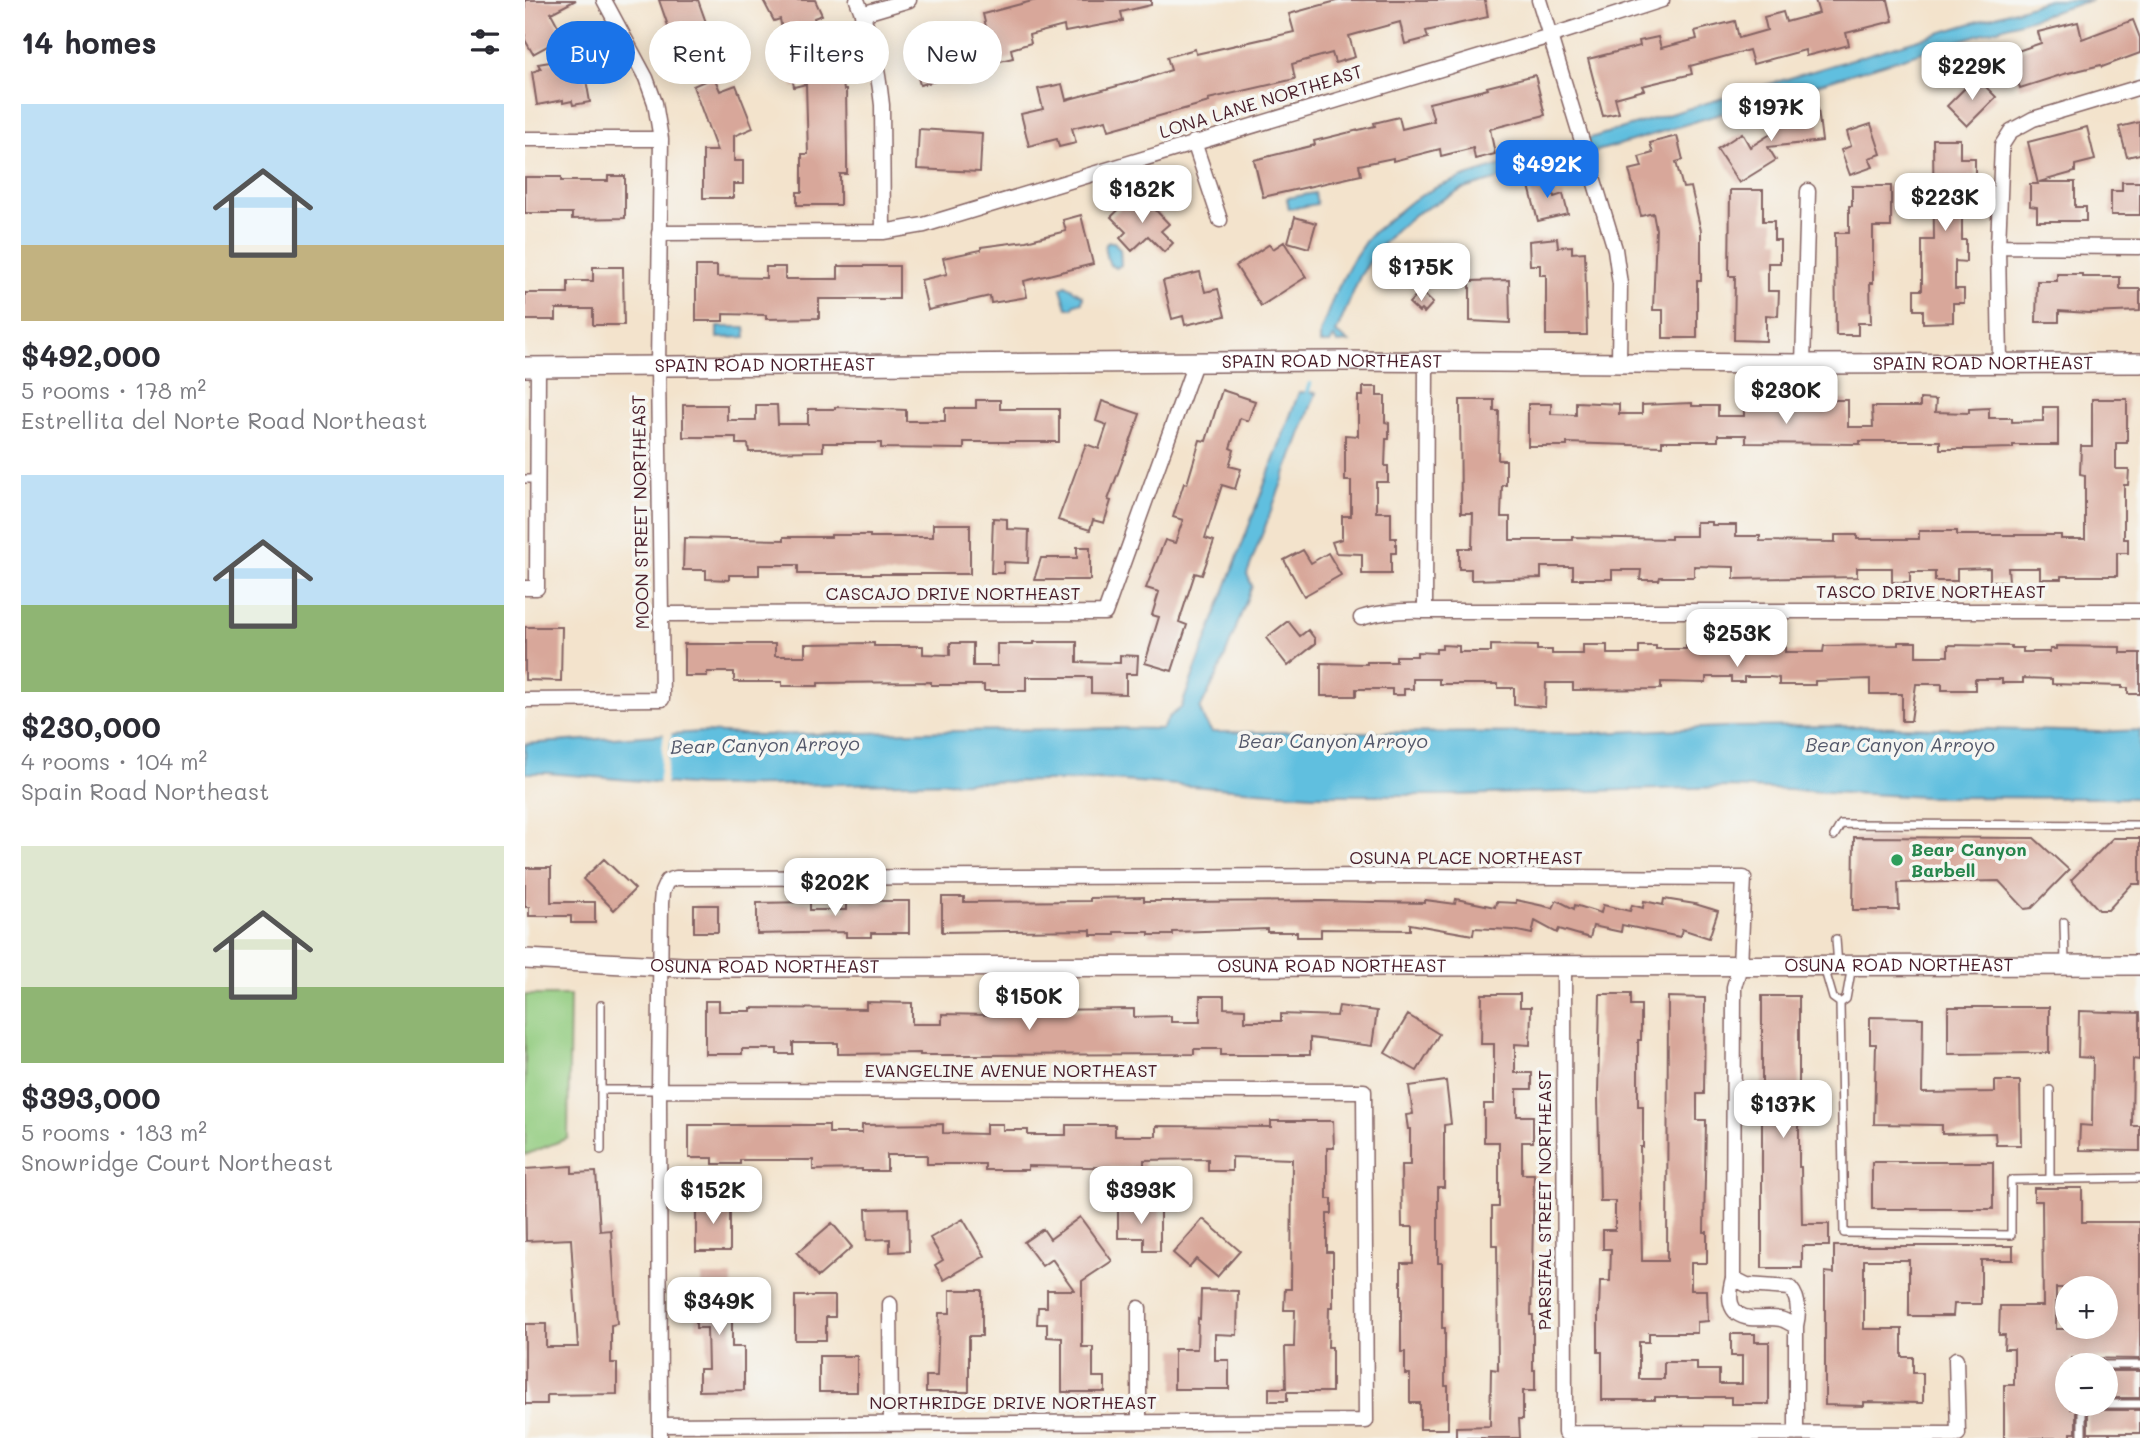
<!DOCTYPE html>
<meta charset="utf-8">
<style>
:root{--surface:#fff;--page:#f2f2f3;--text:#2b2b33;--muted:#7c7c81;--accent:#1a73e8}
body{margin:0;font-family:Mali,sans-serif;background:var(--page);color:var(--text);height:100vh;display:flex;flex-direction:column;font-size:26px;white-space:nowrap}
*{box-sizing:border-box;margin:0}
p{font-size:23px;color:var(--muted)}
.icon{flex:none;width:38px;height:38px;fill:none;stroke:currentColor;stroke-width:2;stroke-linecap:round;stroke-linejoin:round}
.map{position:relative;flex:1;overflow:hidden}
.panel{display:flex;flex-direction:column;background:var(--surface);width:525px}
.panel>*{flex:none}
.top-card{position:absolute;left:21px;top:21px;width:665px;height:63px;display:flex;gap:14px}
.controls{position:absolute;left:1530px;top:1276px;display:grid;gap:14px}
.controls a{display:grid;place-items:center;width:63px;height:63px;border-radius:50%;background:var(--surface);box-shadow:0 4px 18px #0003;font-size:35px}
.price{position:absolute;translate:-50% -60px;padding:0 16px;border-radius:14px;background:#fff;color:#222;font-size:23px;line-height:46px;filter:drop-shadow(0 2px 4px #0008)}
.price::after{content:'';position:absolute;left:50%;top:42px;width:21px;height:16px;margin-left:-10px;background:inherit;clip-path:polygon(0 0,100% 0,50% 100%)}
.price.current{background:var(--accent);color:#fff}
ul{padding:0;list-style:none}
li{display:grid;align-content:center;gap:14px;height:371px;padding:0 21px}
li span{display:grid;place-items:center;height:217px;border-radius:0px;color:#555}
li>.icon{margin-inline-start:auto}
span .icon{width:126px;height:126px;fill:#fffc;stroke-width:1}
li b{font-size:30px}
h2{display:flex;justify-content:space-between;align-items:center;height:84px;padding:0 21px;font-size:30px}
.pill{padding:0 24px;border-radius:32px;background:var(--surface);box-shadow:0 4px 18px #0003;font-size:24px;line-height:63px}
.pill.current{background:var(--accent);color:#fff}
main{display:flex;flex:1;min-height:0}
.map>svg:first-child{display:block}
.green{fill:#93cc80;stroke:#6e7656;stroke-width:2}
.water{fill:#61bfdf;stroke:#566f85;stroke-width:2}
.pier{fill:#f3e3cc}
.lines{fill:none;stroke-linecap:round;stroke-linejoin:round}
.stream{stroke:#61bfdf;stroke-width:4.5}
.building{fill:#d8a79a;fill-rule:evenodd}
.lane-casing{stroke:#856463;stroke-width:10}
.street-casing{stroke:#856463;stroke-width:17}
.secondary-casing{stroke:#856463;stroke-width:22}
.lane{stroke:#fff;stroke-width:7}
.street{stroke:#fff;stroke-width:14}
.secondary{stroke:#fff;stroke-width:19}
.leisure-dot{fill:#2e9e5b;stroke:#f6f6f2;stroke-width:2.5}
.labels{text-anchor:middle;stroke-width:7;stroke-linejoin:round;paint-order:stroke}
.street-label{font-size:18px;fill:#4a1f2b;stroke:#f6f6f2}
.leisure-label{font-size:18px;font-weight:bold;fill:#27864d;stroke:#f6f6f2;text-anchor:start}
.water-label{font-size:19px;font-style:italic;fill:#52576a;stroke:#f6f6f2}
</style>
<main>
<section class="panel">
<h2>14 homes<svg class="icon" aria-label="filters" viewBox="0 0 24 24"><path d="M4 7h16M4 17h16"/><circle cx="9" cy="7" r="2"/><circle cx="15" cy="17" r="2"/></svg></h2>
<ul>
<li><span style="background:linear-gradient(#bfe0f5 65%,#c2b280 0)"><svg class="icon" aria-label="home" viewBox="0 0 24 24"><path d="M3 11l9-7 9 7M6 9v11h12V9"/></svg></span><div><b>$492,000</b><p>5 rooms · 178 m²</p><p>Estrellita del Norte Road Northeast</p></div></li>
<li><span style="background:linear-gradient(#bfe0f5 60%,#8fb573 0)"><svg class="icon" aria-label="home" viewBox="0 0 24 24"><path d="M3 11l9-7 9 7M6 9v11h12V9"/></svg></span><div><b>$230,000</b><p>4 rooms · 104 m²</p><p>Spain Road Northeast</p></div></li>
<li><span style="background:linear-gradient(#dfe7d0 65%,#8fb573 0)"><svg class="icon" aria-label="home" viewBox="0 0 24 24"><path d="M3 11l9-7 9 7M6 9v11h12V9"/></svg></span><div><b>$393,000</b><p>5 rooms · 183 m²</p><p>Snowridge Court Northeast</p></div></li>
</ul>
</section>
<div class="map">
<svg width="1615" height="1438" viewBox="0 0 1615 1438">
<rect width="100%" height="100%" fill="#f6f6f2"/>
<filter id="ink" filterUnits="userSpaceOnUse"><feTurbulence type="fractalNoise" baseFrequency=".0143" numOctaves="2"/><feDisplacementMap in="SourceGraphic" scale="14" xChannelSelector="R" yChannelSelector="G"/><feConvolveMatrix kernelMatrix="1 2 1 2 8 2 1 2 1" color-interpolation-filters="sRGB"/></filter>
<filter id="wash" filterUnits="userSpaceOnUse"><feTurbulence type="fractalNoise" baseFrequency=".00686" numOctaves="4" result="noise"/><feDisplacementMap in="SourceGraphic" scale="28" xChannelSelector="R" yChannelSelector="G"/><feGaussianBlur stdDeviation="1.57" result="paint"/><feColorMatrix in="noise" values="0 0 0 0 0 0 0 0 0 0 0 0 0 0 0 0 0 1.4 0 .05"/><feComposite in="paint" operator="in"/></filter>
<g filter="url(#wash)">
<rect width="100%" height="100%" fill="#f3e3cc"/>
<path class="green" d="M0 995H45L43 1138 0 1155Z"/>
<path class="water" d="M1524 0H1567L1100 143 938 189 890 214 872 229 854 248 835 276 811 333 824 342 812 343 809 337 805 343H795V333L809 296 827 261 844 236 885 202 910 188 941 176 1032 148Z
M790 193 792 204 764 209 762 198Z
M584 242H589L595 249 596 265 591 268 585 265 580 252 581 244Z
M541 285 558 296 557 302 550 304 547 308H542L536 288Z
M192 327H220L221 337 192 338Z
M774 392 791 393 722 574 727 586 724 594 695 669 675 709 680 722 687 732 1073 733 1198 727 1332 726 1574 732 1615 730V798L1401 797 1204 787 930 795H787L585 780 176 786 22 773H0V744L177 732 236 735 585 728 637 729 644 717 656 708Z"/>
<path class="pier" d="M147 731 140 786H133L139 732Z"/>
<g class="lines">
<path class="stream" d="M781 396 785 384"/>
</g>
<g id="blocks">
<path class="building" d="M0 0H51L26 13 39 37 8 54 0 40Z
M134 0H173L183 28 194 25 202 47 156 63Z
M238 0H290L297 15 289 18 297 58 312 55 319 90H321L322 154V174H315V205H272V192H277V154H283L281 84 269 87 255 19 249 21Z
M511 0H626V5L596 12 598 21 540 32 539 26 504 35 506 43 486 49 488 58 467 63 464 50 438 57 442 73 395 85 383 38 430 26 432 34 461 27 458 14Z
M815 0H960L963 17 901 31 903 38 880 44 875 22 824 36 830 57 810 63 807 53 767 64 770 79 683 99 684 102 584 130 581 120 547 128 551 143 534 147 532 139 504 146 496 114 518 109 513 89 537 84 541 100 622 78 646 70 642 57 670 49 671 54 769 32 764 14Z
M1290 0H1363L1368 21 1321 33 1324 45 1281 56 1280 50 1228 64 1224 50 1165 66 1167 74 1117 86 1119 90 1090 98 1094 113 1078 116 1063 59 1115 46 1114 41 1133 37 1136 48 1172 39 1170 31 1210 21 1214 38 1242 30 1239 17 1258 12 1261 22 1294 13Z
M1608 20 1615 38V53L1577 67 1576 65 1539 74 1495 88 1491 77 1480 81 1472 58 1516 43 1513 32 1553 22 1557 39Z
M43 59 45 70 60 74 65 102 48 105 47 101 38 103V100L12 105 7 72 16 69 13 64Z
M1010 75 1020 115 965 129 970 154 950 159 948 148 916 156 915 149 868 161V158L834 165 836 175 738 197 729 160 790 145 789 141 850 126 849 123 874 117 877 129 909 121 904 103 963 89 962 87Z
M189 77 195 91 211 85 228 128 209 136V161H218V184H208V198H178V151H192L168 86Z
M1451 77 1471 97 1442 126 1422 106Z
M1293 109 1297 141 1243 147 1251 160 1214 183 1192 149 1217 133 1225 147 1252 130 1250 114Z
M1615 122V154L1602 157 1594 127Z
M1346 124 1356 154 1344 158 1348 167 1325 175 1316 150 1326 146 1322 132Z
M1562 127 1570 160 1550 165V172L1514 182H1550V207H1561V221H1512V207L1505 206V184H1513L1503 142Z
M394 129 457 133 455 172 392 169Z
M1152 136 1158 160 1151 162 1158 188 1166 187 1176 231V281H1172V338H1138V310H1128L1131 229 1128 213 1116 216 1104 170 1117 167 1114 157 1128 153 1125 143Z
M1408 139H1435V158H1450V176H1444V209H1437V240H1441V262L1430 261V289H1439V303H1428V322L1398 323V310H1389V290H1397V240H1409Z
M83 176H100V218L47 219V213H0V177H36V181H83Z
M1024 177 1029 197 1038 194 1043 214 1013 221 1003 182Z
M1597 182H1615V215H1586V191H1597Z
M1327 186H1366V227H1348V283H1345L1346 323H1333V335H1311L1310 233H1324V206H1327Z
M1205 190H1238V221H1249V240H1255V263H1243V291H1254L1253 316 1241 315V341L1209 340 1210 276H1204Z
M607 197 618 209 624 203 644 224 636 231 648 243 639 252 623 236 607 251 595 238 601 232 586 217Z
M556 215 568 264 499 281 502 297 466 303 465 296 403 310 396 280 422 274 418 258 456 250V247L501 241 541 231 538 220Z
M770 217 791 223 784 248 763 242Z
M1032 238 1033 247 1047 246V253L1060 252 1062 335H1021V275H1015V265H1005L1004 241Z
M759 242 781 277 736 306 711 266 745 244 748 249Z
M171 266H192V277L241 278V267H260V279H313V266H374V299H294V318L241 319V315L198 314V321H171Z
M68 267H98L99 325H68V309H31V320H0V293H43V281H68Z
M675 272 680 292 693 289 700 316 660 325 658 316 647 319 638 281Z
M1532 274H1557V277H1595V289H1615V311L1564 313 1534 311V322H1511L1512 281H1532Z
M984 280 985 323 945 321V281Z
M895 291 908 303 899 313 896 310 894 312 884 303Z
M838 387H852V396H860V422L864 423V439H861L860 466H863V482H851V512H866V538H871V553H866V574H837V554L811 553 807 542 817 539V516H826V481H820V435L833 436V396H838Z
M697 390 730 401 723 421 715 418 705 448 709 450 704 466 716 469 710 489 697 485 680 538 689 541 677 575 670 573 654 622 662 625 647 671 620 663 634 617 627 615 634 592 621 588 640 540 650 543 658 520 648 517 659 483 662 484 675 440 681 441Z
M1395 399 1411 400 1410 412 1444 413V409L1464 408V418H1487V422L1518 421V407H1533V445H1488V448L1448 449H1415V441H1335V444L1221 443V435H1193V441H1137V446L1042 443V446H1003V404H1026V414L1051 415V402L1094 404V414H1117V405L1167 403V406H1193V416H1219V405L1301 403V400H1323V427H1348L1347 407H1395Z
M1567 399H1602V443H1591V469H1604L1603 485H1599V539H1603V553H1592V576H1536V579H1515V568H1483L1484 581H1465V568L1432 569V581H1410V572H1385V582H1367V568H1332V577L1209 579V567L1169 566V577H1135L1134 580H1115L1116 570H1087V579H1048V567H1016V578L946 580V569H934V548H947L948 513H936L935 400H969V411H974L973 460H981V485H977L976 517H985V540H1048V537L1146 539V536H1171V522H1187V525H1211V536H1235V541L1310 542V535H1332V539H1394V531H1432V535H1536V539H1560V475L1555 474 1556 446H1567Z
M451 400H475V409H534V442H439V449L356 448V443H298V451L224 452 223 444H211V437H158V405H202V420H231V405H252L253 424H283V409H310V407L381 410V421H420V408H451Z
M577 401 615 414 601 454H600L583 500 586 501 579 523 568 520 565 530 533 520 561 444 574 449 582 425 571 421Z
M468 518 482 519V529L504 530 503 563 479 562V573H466Z
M408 524H445V574H273V565H234V575H204V580L181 579V570H158L159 538 259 540V537H306V535H345V537H408Z
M552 547H565V580H509L516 558H552Z
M778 550 786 563 803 553 816 575 779 596 759 560Z
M763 621 775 636 783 630 790 639V644L763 666 741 638Z
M0 627H37L36 681 0 680Z
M509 642H552V662L595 663V655L613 656 612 674H601V694L566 693V677H501V691H459V685H406V682L293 683V686H257V682H209V672H182V676H159V644H250V656H280V644L349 643V646H398V654L425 655V643H448V666H472V644H509Z
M1373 642H1391V656H1423V645L1486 646V648H1498V652H1525V649H1531V646L1595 647V653H1615V694H1603V688H1597V686L1527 684V679L1498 678V683H1477V679H1450V690H1417V684H1391L1386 721H1377V694H1345V679L1290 681V685H1254V678L1245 677H1219V682H1206V677H1181V683L1136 682V689L1048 690V683H1021L1020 707 989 705V688H973V684H914V679H888V689H879V695H867V689H831V696H796V663L842 664V662H871V656H892V652L911 653V649H917V645L934 646V652H966V645L1012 646V650H1027V654H1058V645H1082V654H1114V646H1131V649H1161V645H1181V647H1244V645H1260V652H1298L1299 646 1373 645Z
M1329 837 1509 838 1544 870 1507 908 1500 909 1474 881 1373 883 1374 910H1328Z
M1588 838H1615V884H1607L1583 910H1574L1546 880Z
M79 859 110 889 89 910 58 879Z
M0 868H26V902H70V923H46V916H4V907H0Z
M417 897H439V902L565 901V898L619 897V901H648V902L796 901 900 903V900L930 904 931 899 970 907 971 902 991 903V900L1028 908 1032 900 1049 909 1050 905 1076 913 1078 905 1105 911 1107 905 1118 908 1119 901 1138 905 1139 899 1170 904 1193 911 1184 938 1157 929 1155 937 1097 925 1096 932 1068 926 1065 938 1034 929 1032 933 1010 921 1007 934 988 930 949 928 948 935 885 924V930L796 929V937H772V932H742V929L648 932V935H624V932H590V935H566V930L417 932Z
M321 901H384V933H346V937H321V932L232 934V903L285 902V910H321Z
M169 905H193V932H169Z
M957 994H995V1007H1006L1005 1045 990 1044V1073H1007V1089H992V1116H1008V1142H997V1174H1009L1006 1315H1008V1370H1010V1391H998V1419H994L995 1438H931V1427L965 1426 966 1369 973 1370 972 1245H967V1207H974V1142H959V1104H969V1044H956Z
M1075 994H1106V1005H1116V1040H1113V1106H1118V1147H1115L1117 1261H1142L1143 997 1180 998 1179 1094H1172V1120H1181L1179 1232H1182V1263H1166V1290H1182L1183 1321 1172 1322V1333H1124V1342H1114V1379H1139V1362H1172V1370H1194V1384H1217V1356H1206V1334H1230V1342H1244V1404H1206V1397H1130V1400H1077V1352H1073V1311H1074L1075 1281H1085L1086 1249H1078V1230H1090V1201H1075L1073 1096Z
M675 996H699V1008L720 1009V1021H756V1014L812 1016 814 1006 852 1011 847 1046 785 1038V1055H696V1049H669V1054L451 1055H395V1053L313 1054V1043H268V1054H252V1049H217V1054H180V1001H194V1011H226V1008L341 1009V1002L387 1003V1024H417V1014L507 1016V1010L609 1009V1017L646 1016V1022H675Z
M1237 996H1274V1167H1276L1277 1224H1304V1246H1277V1268H1237Z
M1423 1007H1524V1053L1423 1054Z
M1554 1011 1615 1013V1060L1608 1059 1607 1126H1615V1151L1554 1150 1555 1125 1567 1126 1568 1058 1553 1057Z
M883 1015 914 1034 892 1071 860 1053Z
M1345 1017 1398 1018 1397 1093 1470 1092V1081H1495L1496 1145H1471L1470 1133 1417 1134V1125L1349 1124 1351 1044H1345Z
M921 1081 926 1124 919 1125V1187H913V1263H917V1328H920V1386H923V1429H895V1403H885V1374H880V1352H876V1263H888V1227H877L876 1165H885V1129H883L881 1115 888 1114 884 1086Z
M746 1121H808L809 1148H802V1199H807V1214H802V1252H808V1307H804L803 1347H807V1392H762V1401H744V1388H761L760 1347H769L770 1310H759L760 1289H766L767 1159 707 1157V1171H683V1159L619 1160V1168L503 1166V1170H460V1164H402V1155H362V1171H337V1169L288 1170V1160H215V1164H188V1158H164V1125H304V1133H337V1125L418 1124V1133L461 1134V1124H478V1130H503V1135H541V1125H590V1136H631V1126L746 1127Z
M1347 1162H1468V1209H1347Z
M47 1166V1173L71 1172 75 1231 86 1230 92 1324 86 1325V1363H92V1394L22 1395V1404H0V1324H21V1347H53L46 1239 1 1241 0 1169Z
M1509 1188H1557V1222H1615V1359L1546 1358V1365H1542V1404H1546V1409H1551V1433H1546V1438H1479V1385H1489V1349H1479L1480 1335H1474L1475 1306H1518L1517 1201H1509ZM1531 1288H1580V1329H1531Z
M171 1200H205V1251H171Z
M383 1208 384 1251 365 1252V1239L342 1240 341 1209Z
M593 1208H635V1251H619V1238H593Z
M555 1217 587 1261 557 1281V1347H568V1377H580V1392H537V1338L522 1337V1324H512L513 1307H522V1290H549L527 1259 517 1266 499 1242 518 1229 525 1239Z
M438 1219 460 1256 419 1280 410 1265 418 1260 405 1238Z
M678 1219 715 1251 692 1277 671 1259 664 1267 648 1253Z
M307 1223 327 1247 293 1277 272 1253Z
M1309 1246H1488V1260H1456V1304H1429L1428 1316H1384V1260H1339V1329H1377V1357H1388V1373H1398V1403L1339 1402V1406L1300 1405V1272L1309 1273Z
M176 1276H207V1347H219V1390L174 1391V1369H183L182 1328H171V1308H176Z
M425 1290H457V1336H444V1392H401V1376H412L414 1313H425Z
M676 1290 713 1291 712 1335 690 1334V1360H704V1389H649V1349H672L673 1318 675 1319Z
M270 1296H310V1317H301V1340H270Z
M294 1356H332V1392H294Z
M1580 1371H1615V1398H1580Z
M1563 1410H1615V1433H1563Z"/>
</g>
</g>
<g filter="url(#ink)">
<use href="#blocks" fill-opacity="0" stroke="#856463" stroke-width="2"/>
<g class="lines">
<defs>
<path id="lane" d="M0 479H12
M1309 836 1316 824 1615 825
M1539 922 1540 963
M1311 939 1313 966
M1299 967 1308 998 1315 1003 1321 999 1327 966
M1315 1003 1319 1233 1486 1235V1180L1615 1178
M76 1005V1150
M77 1090H134
M1525 1090V1179
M1557 1365H1615
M1557 1404H1615
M1557 1404V1438"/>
<path id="street" d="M332 0C346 34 353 68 357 105L358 232
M1014 0 1090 249 1095 284 1094 362
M337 14 384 0
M0 139H136
M669 142 695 220
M134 233 358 232 399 225 1025 36 1137 0
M1473 246 1615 247
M901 362 900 611H1615
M1475 362 1473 246 1477 145 1486 131 1508 119 1615 87
M1278 364 1283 191
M0 588H12L13 367
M136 614 580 613 670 363
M836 618C858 611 877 610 900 611
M0 700 137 699 133 366 136 139 130 103 121 78 79 0
M1039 966 1040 1433 1433 1434 1431 1359
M134 1090 839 1091 841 1421 135 1425
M1208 1278 1222 1285 1265 1288C1275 1299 1274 1313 1271 1326V1434
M365 1304 366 1422
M614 1308V1422
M135 1438 134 1090 136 903 137 892 142 881 151 878 886 876 1219 878 1215 966 1209 987 1208 1278C1203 1296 1202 1315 1225 1318 1235 1319 1245 1317 1255 1319 1260 1320 1266 1324 1271 1326"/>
<g id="secondary">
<path id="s1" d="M0 367 818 361 1278 364 1615 363"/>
<path id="s2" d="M0 959 158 967 1615 965"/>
</g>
</defs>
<use href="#lane" class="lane-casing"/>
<use href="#street" class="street-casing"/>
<use href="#secondary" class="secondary-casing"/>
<use href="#lane" class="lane"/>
<use href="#street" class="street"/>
<use href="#secondary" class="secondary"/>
</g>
</g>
<circle class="leisure-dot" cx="1372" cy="860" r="7"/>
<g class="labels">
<g class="street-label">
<text transform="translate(736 102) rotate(-17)" y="6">LONA LANE NORTHEAST</text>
<text dy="6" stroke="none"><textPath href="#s1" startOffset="807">SPAIN ROAD NORTHEAST</textPath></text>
<text dy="6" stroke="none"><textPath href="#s1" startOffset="1458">SPAIN ROAD NORTHEAST</textPath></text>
<text dy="6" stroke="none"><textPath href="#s1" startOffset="240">SPAIN ROAD NORTHEAST</textPath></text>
<text transform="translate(116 512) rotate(-91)" y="6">MOON STREET NORTHEAST</text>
<text x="1406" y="598">TASCO DRIVE NORTHEAST</text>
<text x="428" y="600">CASCAJO DRIVE NORTHEAST</text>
<text x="941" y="864">OSUNA PLACE NORTHEAST</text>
<text dy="6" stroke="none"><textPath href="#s2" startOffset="807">OSUNA ROAD NORTHEAST</textPath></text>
<text dy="6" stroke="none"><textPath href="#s2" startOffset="1374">OSUNA ROAD NORTHEAST</textPath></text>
<text dy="6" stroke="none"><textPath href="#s2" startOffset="240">OSUNA ROAD NORTHEAST</textPath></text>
<text x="486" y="1077">EVANGELINE AVENUE NORTHEAST</text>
<text transform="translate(1020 1200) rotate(-90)" y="6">PARSIFAL STREET NORTHEAST</text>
<text x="488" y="1409">NORTHRIDGE DRIVE NORTHEAST</text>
</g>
<g class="leisure-label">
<text x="1386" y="856">Bear Canyon<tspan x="1386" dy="21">Barbell</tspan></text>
</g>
<g class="water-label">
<text x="808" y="748">Bear Canyon Arroyo</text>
<text transform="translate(240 745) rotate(-1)" y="7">Bear Canyon Arroyo</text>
<text x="1375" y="752">Bear Canyon Arroyo</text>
</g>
</g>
</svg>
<div class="controls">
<a>+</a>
<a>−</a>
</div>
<b class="price" style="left:1447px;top:102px">$229K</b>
<b class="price" style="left:1246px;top:143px">$197K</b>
<b class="price current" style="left:1022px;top:200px">$492K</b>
<b class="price" style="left:617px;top:225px">$182K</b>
<b class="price" style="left:1420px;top:233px">$223K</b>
<b class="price" style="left:896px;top:303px">$175K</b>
<b class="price" style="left:1261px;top:426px">$230K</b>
<b class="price" style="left:1212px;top:669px">$253K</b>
<b class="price" style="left:310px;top:918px">$202K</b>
<b class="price" style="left:504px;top:1032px">$150K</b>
<b class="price" style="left:1258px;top:1140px">$137K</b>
<b class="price" style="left:188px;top:1226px">$152K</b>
<b class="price" style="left:616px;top:1226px">$393K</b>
<b class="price" style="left:194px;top:1337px">$349K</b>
<div class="top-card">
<a class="pill current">Buy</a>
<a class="pill">Rent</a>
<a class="pill">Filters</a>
<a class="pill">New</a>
</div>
</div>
</main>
